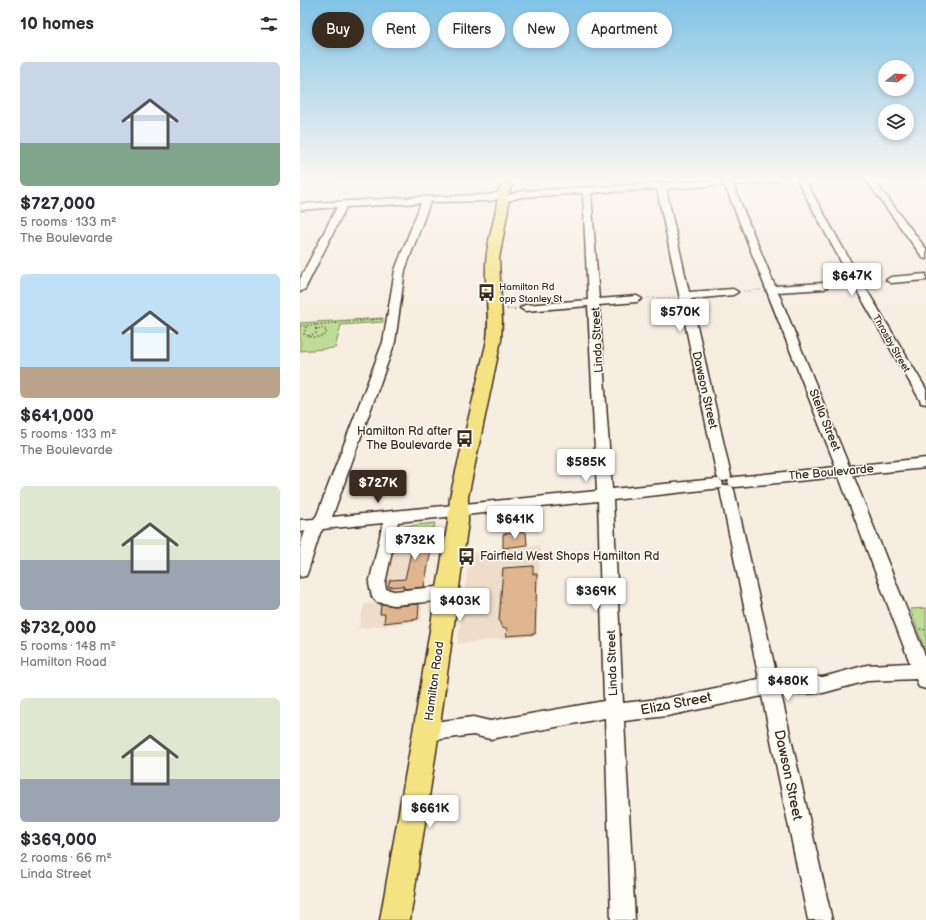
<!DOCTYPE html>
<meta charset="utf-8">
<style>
:root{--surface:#fff;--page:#f2f2f3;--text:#2b2b33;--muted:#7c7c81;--accent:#3b2a1e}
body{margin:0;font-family:"Balsamiq Sans",sans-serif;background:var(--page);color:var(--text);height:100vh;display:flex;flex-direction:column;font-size:15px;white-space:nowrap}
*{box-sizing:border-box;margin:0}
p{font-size:13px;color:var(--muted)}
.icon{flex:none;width:22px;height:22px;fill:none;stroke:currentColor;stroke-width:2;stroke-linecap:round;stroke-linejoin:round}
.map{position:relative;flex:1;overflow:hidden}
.drawer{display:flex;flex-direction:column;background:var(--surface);width:300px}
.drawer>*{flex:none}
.hud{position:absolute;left:12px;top:12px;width:380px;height:36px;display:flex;gap:8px}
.needle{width:26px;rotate:73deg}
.tools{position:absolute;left:578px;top:60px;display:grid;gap:8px}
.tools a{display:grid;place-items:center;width:36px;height:36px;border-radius:50%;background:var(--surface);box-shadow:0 2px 6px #0003;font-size:20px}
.price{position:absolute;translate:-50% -34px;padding:0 9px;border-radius:4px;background:#fff;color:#222;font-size:13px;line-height:26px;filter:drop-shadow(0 1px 2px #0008)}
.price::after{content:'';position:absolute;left:50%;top:24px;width:12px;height:9px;margin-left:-6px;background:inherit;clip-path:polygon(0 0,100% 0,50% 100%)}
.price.active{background:var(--accent);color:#fff}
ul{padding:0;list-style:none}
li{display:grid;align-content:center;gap:8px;height:212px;padding:0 20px}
li span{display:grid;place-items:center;height:124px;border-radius:6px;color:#555}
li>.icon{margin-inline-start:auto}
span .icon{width:72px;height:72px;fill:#fffc;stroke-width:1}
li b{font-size:17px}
h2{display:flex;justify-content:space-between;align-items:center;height:48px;padding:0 20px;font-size:17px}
.chip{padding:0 14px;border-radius:18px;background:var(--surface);box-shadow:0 2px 6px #0003;font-size:14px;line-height:36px}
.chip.active{background:var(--accent);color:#fff}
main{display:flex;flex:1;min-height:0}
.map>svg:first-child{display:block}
.built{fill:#f0ddc9}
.green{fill:#bddd96;stroke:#7c845a}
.building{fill:#dfb58f;stroke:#3b2a1e}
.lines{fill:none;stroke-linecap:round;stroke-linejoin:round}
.minor-casing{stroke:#3b2a1e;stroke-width:3}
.major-casing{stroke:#3b2a1e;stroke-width:3}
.path-far1{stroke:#3b2a1e;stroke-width:1;stroke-dasharray:0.5 2;stroke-linecap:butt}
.path{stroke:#3b2a1e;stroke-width:1.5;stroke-dasharray:1 2.5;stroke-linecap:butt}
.minor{fill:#fdfcf7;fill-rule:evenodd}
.major{fill:#f5e382;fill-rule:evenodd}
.labels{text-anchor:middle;stroke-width:3;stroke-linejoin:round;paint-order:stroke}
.far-poi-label{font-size:10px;fill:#3b2a1e;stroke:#fdfcf7;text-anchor:start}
.far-street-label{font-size:10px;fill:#3b2a1e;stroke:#fdfcf7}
.street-label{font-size:12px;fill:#3b2a1e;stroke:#fdfcf7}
.poi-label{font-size:12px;fill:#3b2a1e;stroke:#fdfcf7;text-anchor:end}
.near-street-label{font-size:14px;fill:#3b2a1e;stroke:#fdfcf7}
</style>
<main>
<section class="drawer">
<h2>10 homes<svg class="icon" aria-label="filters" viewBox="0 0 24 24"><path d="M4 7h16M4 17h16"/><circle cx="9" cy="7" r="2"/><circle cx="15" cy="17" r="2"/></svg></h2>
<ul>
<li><span style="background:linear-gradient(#c9d6e8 65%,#7fa58c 0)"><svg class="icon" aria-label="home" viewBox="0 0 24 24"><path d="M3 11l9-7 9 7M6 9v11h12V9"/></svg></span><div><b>$727,000</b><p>5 rooms · 133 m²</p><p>The Boulevarde</p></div></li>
<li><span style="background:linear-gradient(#bfe0f5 75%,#b9a48a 0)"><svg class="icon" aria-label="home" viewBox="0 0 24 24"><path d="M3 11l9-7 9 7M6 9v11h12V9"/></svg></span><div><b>$641,000</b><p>5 rooms · 133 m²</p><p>The Boulevarde</p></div></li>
<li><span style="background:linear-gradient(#dfe7d0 60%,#9aa5b1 0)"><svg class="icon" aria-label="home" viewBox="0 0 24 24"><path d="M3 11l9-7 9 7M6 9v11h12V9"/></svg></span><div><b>$732,000</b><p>5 rooms · 148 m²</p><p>Hamilton Road</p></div></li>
<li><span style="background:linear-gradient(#dfe7d0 65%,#9aa5b1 0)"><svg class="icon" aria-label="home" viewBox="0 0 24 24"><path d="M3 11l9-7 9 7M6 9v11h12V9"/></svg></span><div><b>$369,000</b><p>2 rooms · 66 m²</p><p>Linda Street</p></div></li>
</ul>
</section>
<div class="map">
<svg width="626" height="920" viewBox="0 0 626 920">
<rect width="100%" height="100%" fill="#f7eee2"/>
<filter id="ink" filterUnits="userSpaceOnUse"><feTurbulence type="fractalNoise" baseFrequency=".025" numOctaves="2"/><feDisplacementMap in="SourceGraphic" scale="8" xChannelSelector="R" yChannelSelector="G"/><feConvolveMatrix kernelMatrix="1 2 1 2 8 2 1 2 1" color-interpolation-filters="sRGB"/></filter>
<g filter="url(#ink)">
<path class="built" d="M0 180H32L25 191 0 193Z
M133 533 123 590 90 594 82 591 93 537Z
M240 545 237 635 157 644 170 553Z
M123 599 121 621 58 629 64 604Z"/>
<path class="green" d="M83 318V322L41 325 35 348 0 351V323Z
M135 523 133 533 93 537 96 527Z
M626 608V653L610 609Z"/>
<path class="building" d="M206 517V525L189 527V519Z
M226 532 227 545 203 548V534Z
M134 534 124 587 103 589 104 586 88 587 90 580 105 579 113 543 95 545 96 537Z
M233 566V574H237L235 634 206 636 207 628H202L199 621 203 568Z
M81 604 94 606 119 604 118 619 84 623 85 614H80Z"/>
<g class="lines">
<defs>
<path id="minor" d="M423 180H478L474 182 433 185 475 286 524 283 529 286 524 289 478 292 549 466 626 458V468L553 475 626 658V689L619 687 616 679 567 681 523 693 481 694 532 920H508L462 696 367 716 324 721 335 920H311L305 718 190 739 173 735 126 741 119 739 116 732 119 725 126 723 173 717 190 721 304 701 298 501 98 522 85 584 86 589 94 591 147 586 153 588 155 593 153 598 147 600 94 605 77 602 72 597 69 584 83 523 23 529 20 533 8 571 6 576 0 577V547L5 531 0 532V520L14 519 17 515 83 342 95 270 121 203 46 207 5 289 0 292V279L37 207 0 210V204L118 197 189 195 203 191 206 192V196L222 191ZM425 185 536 467 435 477 430 478 428 482 430 486 435 487 539 477 610 663 567 665 523 677H477L434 490 432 486 427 485 422 486 423 484 421 480 416 479 312 489 299 305 337 302 342 299 337 296 299 299 291 193 357 189 417 476 419 480 424 481 429 480 431 476 391 299 433 295 438 292 433 289 389 292 366 189ZM283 193 288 300 225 305 220 308 225 311 288 306 297 491 32 517 95 342 105 270 130 202 190 201 204 197V200L207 201 222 197ZM421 488 420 490 459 679 367 698 323 703 313 500Z
M497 180H505L562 282 626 389V404L621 403 620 400 552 282Z
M566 180H574L626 249V259L623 258Z
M626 274V280L591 283 586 280 591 277Z"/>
<path id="major" d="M207 183 212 186 208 194V209L199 259 202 321 201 340 168 497V522L139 732 110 920H80L113 732 148 522 150 497 187 340C190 315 185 291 186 267 186 247 192 229 196 210 198 199 196 192 203 184Z"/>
</defs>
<use href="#minor" class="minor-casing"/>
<use href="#major" class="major-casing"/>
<path class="path-far1" d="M23 198 33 180
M567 281H583
M533 285 547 283
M443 291 461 290
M347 298 375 297"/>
<path class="path" d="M207 309H217
M0 326 82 319
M6 327 4 334C12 338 18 339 26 334L27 331 22 328 16 329V324
M9 336 16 333V329
M620 629 626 630"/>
<use href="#minor" class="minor"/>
<use href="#major" class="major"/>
</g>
</g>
<linearGradient id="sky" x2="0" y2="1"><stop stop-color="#81c3e6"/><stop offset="0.58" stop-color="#fbf7f2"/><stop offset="1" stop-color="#fbf7f2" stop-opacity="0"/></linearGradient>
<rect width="626" height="309" fill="url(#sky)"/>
<defs>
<symbol id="bus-bare" viewBox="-9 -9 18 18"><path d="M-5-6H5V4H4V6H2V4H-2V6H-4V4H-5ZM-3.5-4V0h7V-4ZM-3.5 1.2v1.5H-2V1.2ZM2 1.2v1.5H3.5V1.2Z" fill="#3b2a1e" stroke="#fdfcf7" stroke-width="2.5" paint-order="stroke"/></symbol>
</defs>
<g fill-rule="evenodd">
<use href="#bus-bare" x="174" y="280" width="25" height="25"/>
<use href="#bus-bare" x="152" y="426" width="25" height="25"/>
<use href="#bus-bare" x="154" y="544" width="25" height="25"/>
</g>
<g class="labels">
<g class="far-poi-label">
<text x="199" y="290">Hamilton Rd<tspan x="199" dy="12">opp Stanley St</tspan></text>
</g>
<g class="far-street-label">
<text transform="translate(592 343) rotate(60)" y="4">Throsby Street</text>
</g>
<g class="street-label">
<text transform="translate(297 340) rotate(-93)" y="4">Linda Street</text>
<text transform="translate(405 390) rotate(77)" y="4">Dawson Street</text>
<text transform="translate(525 420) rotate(68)" y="4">Stella Street</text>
<text transform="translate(531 472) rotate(-5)" y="4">The Boulevarde</text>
<text transform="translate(312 663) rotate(-92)" y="4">Linda Street</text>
<text transform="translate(134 681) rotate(-82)" y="4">Hamilton Road</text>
</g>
<g class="poi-label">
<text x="152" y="435">Hamilton Rd after<tspan x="152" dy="14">The Boulevarde</tspan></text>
<text x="180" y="560" text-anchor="start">Fairfield West Shops Hamilton Rd</text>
</g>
<g class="near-street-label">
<text transform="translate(376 703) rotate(-11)" y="5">Eliza Street</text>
<text transform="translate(489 775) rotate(78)" y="5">Dawson Street</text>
</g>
</g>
</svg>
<div class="tools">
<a><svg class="needle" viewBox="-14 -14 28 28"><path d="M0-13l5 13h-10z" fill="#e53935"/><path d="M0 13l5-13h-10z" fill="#7c7c81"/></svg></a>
<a><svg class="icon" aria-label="layers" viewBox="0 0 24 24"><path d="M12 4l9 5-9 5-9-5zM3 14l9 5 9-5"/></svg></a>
</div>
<b class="price" style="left:552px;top:297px">$647K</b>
<b class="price" style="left:380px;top:333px">$570K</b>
<b class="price" style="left:286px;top:483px">$585K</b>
<b class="price active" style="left:78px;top:504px">$727K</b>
<b class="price" style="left:215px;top:540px">$641K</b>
<b class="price" style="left:115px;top:561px">$732K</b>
<b class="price" style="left:296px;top:612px">$369K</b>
<b class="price" style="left:160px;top:622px">$403K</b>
<b class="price" style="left:488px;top:702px">$480K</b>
<b class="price" style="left:130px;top:829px">$661K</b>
<div class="hud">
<a class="chip active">Buy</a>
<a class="chip">Rent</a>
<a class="chip">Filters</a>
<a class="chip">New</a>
<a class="chip">Apartment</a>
</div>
</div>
</main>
